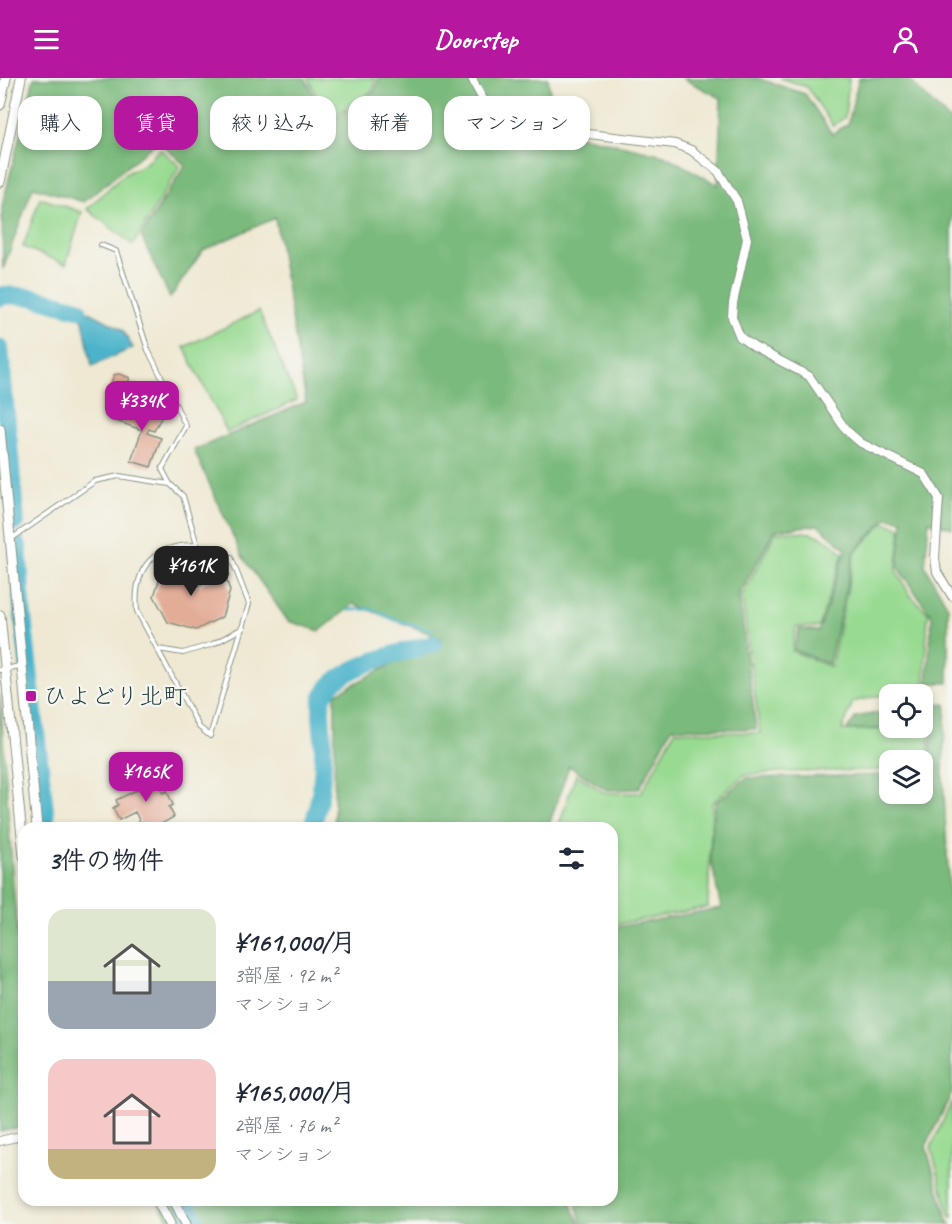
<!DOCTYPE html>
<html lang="ja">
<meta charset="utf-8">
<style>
:root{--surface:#fff;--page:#f6f6f7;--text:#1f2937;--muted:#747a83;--accent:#b5179e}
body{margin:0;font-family:Caveat,"Klee One",sans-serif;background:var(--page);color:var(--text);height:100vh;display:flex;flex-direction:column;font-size:22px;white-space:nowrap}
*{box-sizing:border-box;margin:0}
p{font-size:20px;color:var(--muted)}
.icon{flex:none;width:33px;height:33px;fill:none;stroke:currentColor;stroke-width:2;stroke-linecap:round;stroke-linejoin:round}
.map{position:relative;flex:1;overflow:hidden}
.drawer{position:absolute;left:18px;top:744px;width:600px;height:384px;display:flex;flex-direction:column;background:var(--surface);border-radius:18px;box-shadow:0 3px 9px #0003}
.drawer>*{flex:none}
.top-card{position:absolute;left:18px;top:18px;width:600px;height:54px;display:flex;gap:12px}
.buttons{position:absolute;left:879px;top:606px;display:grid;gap:12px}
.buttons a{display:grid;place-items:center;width:54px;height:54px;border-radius:12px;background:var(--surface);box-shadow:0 3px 9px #0003;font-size:30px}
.price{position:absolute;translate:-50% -51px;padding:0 14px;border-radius:12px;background:var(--accent);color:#fff;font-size:20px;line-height:39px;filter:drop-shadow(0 2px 3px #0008)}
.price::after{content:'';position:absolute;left:50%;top:36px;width:18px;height:14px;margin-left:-9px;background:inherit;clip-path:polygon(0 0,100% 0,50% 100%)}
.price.selected{background:#222;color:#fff}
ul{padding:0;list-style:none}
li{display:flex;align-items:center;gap:18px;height:150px;padding:0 30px}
li span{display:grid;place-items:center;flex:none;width:168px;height:120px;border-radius:18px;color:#555}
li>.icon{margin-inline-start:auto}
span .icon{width:72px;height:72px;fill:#fffc;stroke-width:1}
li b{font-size:26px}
h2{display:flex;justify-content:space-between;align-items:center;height:72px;padding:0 30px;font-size:26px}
.chip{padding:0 21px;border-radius:18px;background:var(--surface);box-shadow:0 3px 9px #0003;font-size:21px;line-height:54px}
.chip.selected{background:var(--accent);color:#fff}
header{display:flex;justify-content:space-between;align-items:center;height:78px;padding:0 30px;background:var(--accent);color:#fff;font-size:27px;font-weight:700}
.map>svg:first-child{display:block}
.green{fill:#98da91;stroke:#5c8c62;stroke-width:1.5}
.forest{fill:#7aba7b;stroke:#4c7c58;stroke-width:1.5}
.water{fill:#4cb4ca;stroke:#36787f;stroke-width:1.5}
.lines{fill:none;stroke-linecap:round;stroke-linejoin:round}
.stream{stroke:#4cb4ca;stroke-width:3}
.river{stroke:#4cb4ca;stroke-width:18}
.building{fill:#e3ac97}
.service-casing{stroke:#879384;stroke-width:6}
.minor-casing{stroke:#879384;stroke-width:10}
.tertiary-casing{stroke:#879384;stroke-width:11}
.service{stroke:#fff;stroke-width:4}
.minor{stroke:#fff;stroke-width:8}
.tertiary{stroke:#fff;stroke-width:9}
.poi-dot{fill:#b5179e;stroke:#f6f6f2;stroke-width:2}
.labels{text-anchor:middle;stroke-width:4.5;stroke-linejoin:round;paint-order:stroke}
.poi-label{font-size:24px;fill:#1f3d34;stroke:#f6f6f2;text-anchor:start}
</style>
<header><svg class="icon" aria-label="menu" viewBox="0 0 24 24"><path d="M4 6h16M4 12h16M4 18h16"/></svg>Doorstep<svg class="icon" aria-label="person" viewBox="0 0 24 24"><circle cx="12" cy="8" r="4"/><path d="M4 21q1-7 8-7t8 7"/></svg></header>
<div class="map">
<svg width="952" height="1146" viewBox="0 0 952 1146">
<rect width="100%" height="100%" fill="#f6f6f2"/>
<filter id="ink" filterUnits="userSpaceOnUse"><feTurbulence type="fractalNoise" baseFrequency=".0167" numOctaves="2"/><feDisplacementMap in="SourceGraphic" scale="12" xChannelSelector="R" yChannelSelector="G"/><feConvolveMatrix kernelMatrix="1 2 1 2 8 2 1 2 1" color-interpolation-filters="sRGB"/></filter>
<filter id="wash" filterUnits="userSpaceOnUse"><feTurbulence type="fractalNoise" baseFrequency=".008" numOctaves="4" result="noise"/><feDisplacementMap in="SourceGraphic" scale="24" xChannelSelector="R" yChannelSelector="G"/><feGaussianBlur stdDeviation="1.35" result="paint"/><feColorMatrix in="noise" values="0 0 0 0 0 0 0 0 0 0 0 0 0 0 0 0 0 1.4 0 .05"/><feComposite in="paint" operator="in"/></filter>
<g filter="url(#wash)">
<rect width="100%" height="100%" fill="#efe9d3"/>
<path class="green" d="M308 0H375L373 12 327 42Z
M780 0H849L845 39 833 48 807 9Z
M160 71 180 88 133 167 87 131 123 97 145 86Z
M40 120 82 134 66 186 23 169Z
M259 233 297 322 227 354 184 269Z
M884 445 901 449 896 493 911 518 928 535 924 607 853 624 842 652 930 651 927 692H923L922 682H890L889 692 780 694 744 697 712 725 708 829 612 847V750H558L576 696 605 715H641L675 653 760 655 742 518 776 454C806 452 821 453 843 475L819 549H796L792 573 831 589 855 474Z
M952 1023V1140L949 1136 931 1069Z"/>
<path class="forest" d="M34 0H305L327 46 375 13 378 0H548L555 52 664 77 718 107 721 20 682 0H757L805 16 832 56 848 46 859 0H907L952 45V450L929 443 925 488 948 529V605H927L932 538 898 490 903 442 887 440 854 474 829 586 794 572 799 551 819 553 846 471 818 447 775 452 739 517 756 651 672 650 639 711 607 712 569 688 548 750H334L335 616 441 560 354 526 320 553 288 543 242 478 194 372 306 324 275 140 203 172 170 220 141 158 185 87 158 63 84 124 33 109 3 191 2 129Z
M0 617 14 819 18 857 24 875V1048L0 1053Z
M946 626 943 697 952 869V1015L926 1068 948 1144 951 1146H582L575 1122H612V850L721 830 710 777 715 725 746 700 889 697 890 716H922L923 696 928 695 933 649H923V628Z
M889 633 890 650H911L847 652 856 639Z
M157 1122H569L580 1146H171Z"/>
<path class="water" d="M80 229 122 251 133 270 92 288 83 242 77 234Z"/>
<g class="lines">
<path class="stream" d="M348 532 371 531 395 542 432 552"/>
<path class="river" d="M0 220 3 217 33 219 78 231
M0 270 16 444
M18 468 22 531 47 750
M312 750C321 721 324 694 323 664 323 651 319 634 322 622 329 590 405 573 433 566
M185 1122 197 1146"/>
</g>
<g id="blocks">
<path class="building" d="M119 296 130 300 128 304 146 310 142 322 109 311 114 297Z
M125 321 130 323 128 326 162 338 154 353 149 351 147 355 161 360 151 389 131 383 142 352 116 343Z
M180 480 187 502H195L199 508 226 492 229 498 226 500 230 513 222 539 196 552 168 544 154 518 163 490Z
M151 690 163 715 167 713 173 727 169 729 174 739 154 750H139L137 746 140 744 135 734 119 742 113 730 118 727 116 722 143 709 138 700 142 698 141 695Z"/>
</g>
</g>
<g filter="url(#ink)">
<use href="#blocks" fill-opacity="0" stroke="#879384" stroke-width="1.5"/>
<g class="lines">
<defs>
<path id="service" d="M101 167 116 173 148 272 186 348 162 391 170 406
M11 461 95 403 119 398 170 406 183 418 197 467C153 466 133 490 137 533L199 649 210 658 249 526 231 479
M158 571 183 575 213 566 243 550
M0 592 20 588"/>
<path id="minor" d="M472 0C482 24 494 40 519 48L675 66 691 72 718 93 737 123 747 161 733 225 732 239 740 259 754 269 809 298 846 352 861 365 924 396 939 420 935 480 937 494 952 518
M0 1063 24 1057"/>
<path id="tertiary" d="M0 27 6 0
M0 104 21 0
M0 351 37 750
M0 537 24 778
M157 1122 170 1146
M174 1122 186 1146"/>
</defs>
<use href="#service" class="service-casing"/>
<use href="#minor" class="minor-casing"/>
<use href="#tertiary" class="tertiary-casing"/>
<use href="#service" class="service"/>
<use href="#minor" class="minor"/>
<use href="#tertiary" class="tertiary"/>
</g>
</g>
<rect class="poi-dot" x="25" y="612" width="12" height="12" rx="3"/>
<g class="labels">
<g class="poi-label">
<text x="43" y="626">ひよどり北町</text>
</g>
</g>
</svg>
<div class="buttons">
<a><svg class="icon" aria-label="locate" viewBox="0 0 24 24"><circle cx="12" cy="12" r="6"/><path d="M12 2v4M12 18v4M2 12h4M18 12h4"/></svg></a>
<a><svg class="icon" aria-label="layers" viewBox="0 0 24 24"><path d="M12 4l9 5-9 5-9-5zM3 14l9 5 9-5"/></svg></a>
</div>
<b class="price" style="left:142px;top:354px">¥334K</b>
<b class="price selected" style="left:191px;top:519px">¥161K</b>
<b class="price" style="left:146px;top:725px">¥165K</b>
<div class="top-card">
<a class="chip">購入</a>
<a class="chip selected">賃貸</a>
<a class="chip">絞り込み</a>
<a class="chip">新着</a>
<a class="chip">マンション</a>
</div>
<section class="drawer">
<h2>3件の物件<svg class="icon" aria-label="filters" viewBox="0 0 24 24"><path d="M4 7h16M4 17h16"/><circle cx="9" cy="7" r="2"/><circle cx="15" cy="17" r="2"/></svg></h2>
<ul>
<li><span style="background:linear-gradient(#dfe7d0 60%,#9aa5b1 0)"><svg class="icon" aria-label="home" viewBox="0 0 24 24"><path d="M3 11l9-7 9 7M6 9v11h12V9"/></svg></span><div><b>¥161,000/月</b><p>3部屋 · 92 m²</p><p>マンション</p></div></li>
<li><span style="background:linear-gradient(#f6c9c9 75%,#c2b280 0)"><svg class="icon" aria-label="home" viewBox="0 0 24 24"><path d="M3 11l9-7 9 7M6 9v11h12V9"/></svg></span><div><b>¥165,000/月</b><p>2部屋 · 76 m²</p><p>マンション</p></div></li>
</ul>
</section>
</div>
